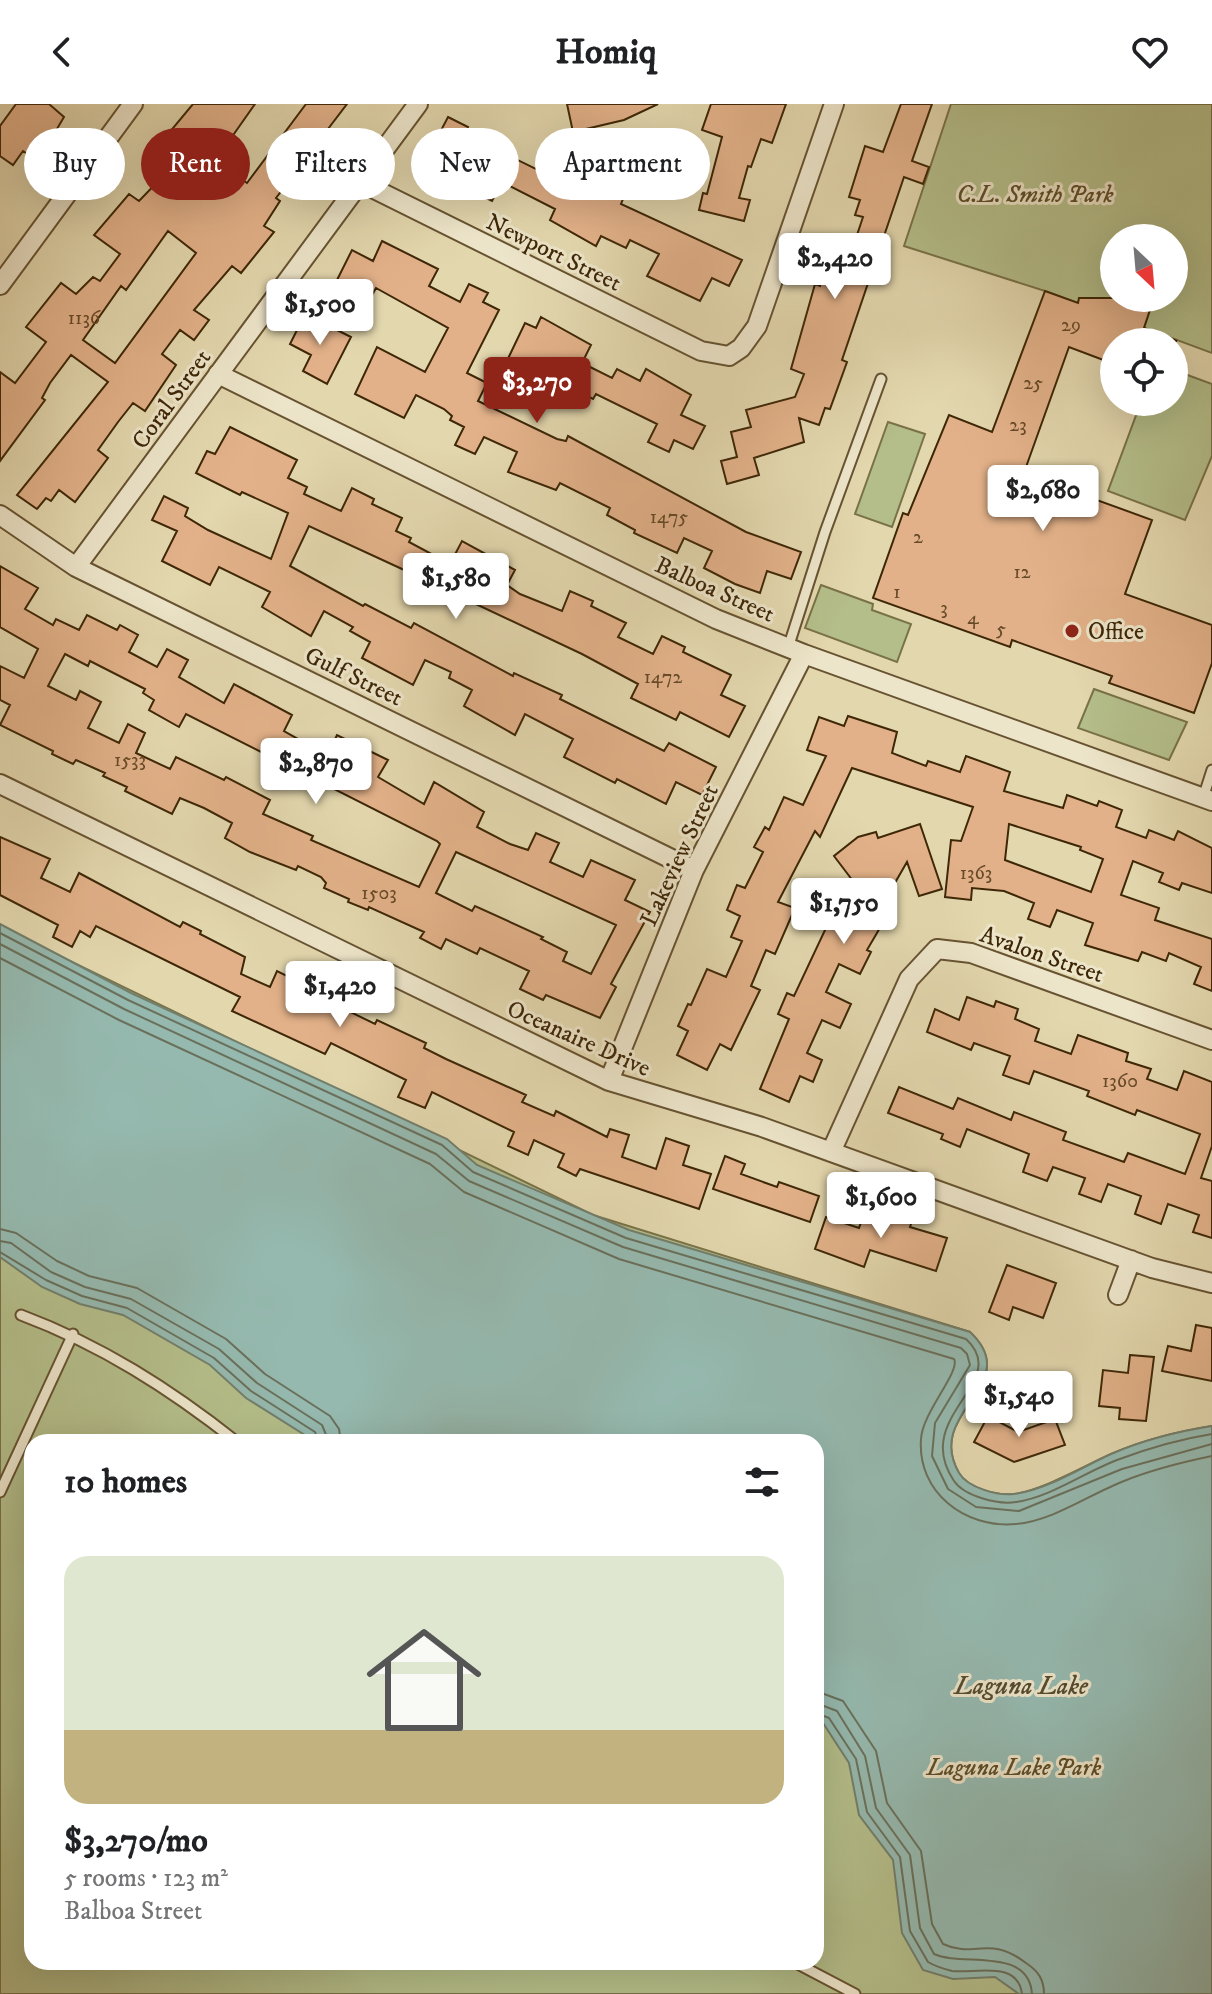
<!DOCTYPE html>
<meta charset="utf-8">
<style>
:root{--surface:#fff;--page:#f6f6f6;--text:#202124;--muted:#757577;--line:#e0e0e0;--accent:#8f2418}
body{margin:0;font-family:"IM FELL DW Pica",serif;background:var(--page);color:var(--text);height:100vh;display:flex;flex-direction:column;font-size:30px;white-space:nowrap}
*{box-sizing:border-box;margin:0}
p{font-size:26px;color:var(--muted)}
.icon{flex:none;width:44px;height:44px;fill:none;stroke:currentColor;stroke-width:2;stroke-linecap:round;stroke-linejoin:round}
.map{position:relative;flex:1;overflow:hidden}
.drawer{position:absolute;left:24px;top:1330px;width:800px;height:536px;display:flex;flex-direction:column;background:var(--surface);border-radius:24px;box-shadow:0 8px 32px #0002}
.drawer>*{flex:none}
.top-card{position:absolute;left:24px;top:24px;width:800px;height:72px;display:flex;gap:16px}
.needle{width:52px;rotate:154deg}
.buttons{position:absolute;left:1100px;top:120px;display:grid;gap:16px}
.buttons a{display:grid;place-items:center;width:88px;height:88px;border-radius:50%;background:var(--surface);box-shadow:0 8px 32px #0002;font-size:40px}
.price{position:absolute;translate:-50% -68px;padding:0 18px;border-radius:8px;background:#fff;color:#222;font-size:26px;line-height:52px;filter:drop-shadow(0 2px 4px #0008)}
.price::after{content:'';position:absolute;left:50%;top:48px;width:24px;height:18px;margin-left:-12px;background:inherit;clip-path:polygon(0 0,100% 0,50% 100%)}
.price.current{background:var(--accent);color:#fff}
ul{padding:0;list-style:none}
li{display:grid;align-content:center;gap:16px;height:424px;padding:0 40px}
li+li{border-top:2px solid var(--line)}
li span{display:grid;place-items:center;height:248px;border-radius:24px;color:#555}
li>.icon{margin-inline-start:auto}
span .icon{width:144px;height:144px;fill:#fffc;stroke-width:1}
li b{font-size:34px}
h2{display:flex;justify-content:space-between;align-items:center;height:96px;padding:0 40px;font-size:34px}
.tag{padding:0 28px;border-radius:36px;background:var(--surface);box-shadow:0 8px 32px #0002;font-size:28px;line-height:72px}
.tag.current{background:var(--accent);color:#fff}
header{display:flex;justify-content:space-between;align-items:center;height:104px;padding:0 40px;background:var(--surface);font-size:36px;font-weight:700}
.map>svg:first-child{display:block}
.green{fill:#b4be8a;stroke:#797248;stroke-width:2;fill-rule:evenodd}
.water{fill:#95b9af;stroke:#727f6c;stroke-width:2}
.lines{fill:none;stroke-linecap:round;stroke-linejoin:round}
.shore{stroke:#6a705b;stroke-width:2}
.building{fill:#e2b189;stroke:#3e2707;stroke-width:2;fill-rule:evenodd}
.lane-casing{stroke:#675331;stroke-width:13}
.street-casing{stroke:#675331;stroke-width:22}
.lane{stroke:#ede5ca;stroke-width:9}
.street{stroke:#ede5ca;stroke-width:18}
.poi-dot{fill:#8f2418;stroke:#ede5ca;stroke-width:3}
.labels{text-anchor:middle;stroke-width:6;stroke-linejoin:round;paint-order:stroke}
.number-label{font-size:20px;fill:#674a28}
.park-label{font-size:24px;font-style:italic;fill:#5c4d28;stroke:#ede5ca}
.street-label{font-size:24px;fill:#3e2707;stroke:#ede5ca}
.poi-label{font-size:24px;fill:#3e2707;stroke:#ede5ca;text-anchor:start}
.water-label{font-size:26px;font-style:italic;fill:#544c31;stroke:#ede5ca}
</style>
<header><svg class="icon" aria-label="back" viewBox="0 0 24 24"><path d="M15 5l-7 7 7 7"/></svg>Homiq<svg class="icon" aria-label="heart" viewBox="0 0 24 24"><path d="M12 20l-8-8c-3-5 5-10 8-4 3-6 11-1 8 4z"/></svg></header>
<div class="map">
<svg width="1212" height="1890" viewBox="0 0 1212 1890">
<rect width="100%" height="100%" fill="#e3d7ae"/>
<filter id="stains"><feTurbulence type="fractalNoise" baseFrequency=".0025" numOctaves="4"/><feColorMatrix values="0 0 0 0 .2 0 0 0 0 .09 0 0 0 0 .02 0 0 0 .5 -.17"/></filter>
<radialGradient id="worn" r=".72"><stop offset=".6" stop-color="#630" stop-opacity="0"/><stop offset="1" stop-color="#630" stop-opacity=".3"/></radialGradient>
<path class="green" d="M951 0H1212V249L1045 187 904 142ZM1114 134H1174V194H1114Z
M1174 266 1212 280V352L1185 416 1108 387 1141 298H1174Z
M888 318 925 330 892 423 855 410Z
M821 481 873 500 872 506 911 520 897 558 805 524Z
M1094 585 1187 618 1169 656 1078 624Z
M0 823 593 1111 970 1228C1026 1281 923 1307 959 1369 967 1384 998 1392 1014 1390 1043 1386 1084 1362 1111 1350 1141 1337 1180 1327 1212 1322V1890H0ZM32 1338H816V1858H32Z"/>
<path class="water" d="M0 820 131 889 447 1035 477 1061 629 1126 970 1228C1026 1281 923 1307 959 1369 968 1384 998 1392 1014 1390 1047 1386 1082 1363 1111 1350 1141 1337 1180 1327 1212 1322V1890H1019L995 1873 953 1875 923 1866 902 1829 893 1756 859 1711 849 1659 823 1619 816 1616V1338H316L246 1294 210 1261 123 1211 80 1200 42 1183 0 1153Z"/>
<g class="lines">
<path class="shore" d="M0 829 128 896 442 1041 473 1068 626 1134 966 1235C1013 1278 910 1312 954 1377 964 1392 998 1401 1016 1398 1051 1393 1085 1368 1117 1356 1146 1345 1181 1335 1212 1330
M0 840 124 905 436 1050 469 1077 623 1143 961 1244 967 1250 970 1261 935 1319 932 1352 948 1385 976 1403 1019 1407 1122 1365 1212 1340
M0 854 119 916 430 1060 464 1088 619 1155 954 1255C961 1267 922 1309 921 1335 917 1388 965 1425 1016 1420 1053 1417 1090 1390 1124 1377 1151 1366 1183 1358 1212 1352
M0 1125 16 1129 57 1157 89 1172 137 1184 226 1235 265 1270 330 1312 339 1325 341 1338
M0 1137 11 1139 51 1168 85 1183 131 1195 219 1245 257 1279 322 1321 329 1338
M0 1148 46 1176 82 1192 127 1204 214 1254 251 1287 315 1328 319 1338
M816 1587 843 1597 876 1647 887 1699 921 1747 932 1820 943 1840C975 1855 988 1830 1026 1859 1038 1867 1044 1875 1044 1890
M816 1599 837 1607 865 1652 876 1704 910 1751 920 1824 934 1850C962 1863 1029 1842 1032 1890
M816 1609 829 1614 856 1655 867 1708 900 1753 910 1827 928 1858C935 1862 944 1865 952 1867 973 1870 1018 1855 1022 1890"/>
</g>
<path class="building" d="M16 0H49L64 13 38 57 23 47 13 61 0 52V22Z
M193 0H255L215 57 247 79 306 0H347L328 25 343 36 311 78 297 67 276 94 280 97 264 122 274 128 241 169 232 162 194 206 209 216 194 236 180 226 162 250 176 261 145 307 133 299 118 318 98 346 108 354 75 398 59 386 51 397 46 394 37 405 17 391 108 278 71 251 50 279 42 294 45 296 0 357V268L15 279 46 238 26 223 61 179 76 190 93 173 100 177 120 150 94 131 129 90 139 97 168 67 180 50 163 36ZM168 127 196 149 115 259 83 236 121 182 126 186Z
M567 0H658L624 16 573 28Z
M711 0H786L772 39 761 35 751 63 748 62 739 94 750 96 744 117 699 106 703 89 707 90 722 33 702 26Z
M901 0H932L912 57 929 63 923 80 904 73 842 256 847 258 830 305 825 304 819 321 799 314 804 338 754 354 759 371 727 380 721 357 737 353 731 328 751 323 746 306 795 293 804 270 791 265 815 180 820 182 831 150 849 155 863 113 855 111 860 96 849 93 865 42 883 48Z
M448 13 468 23 465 30 550 72 552 68 599 91 605 78 620 85 617 91 623 95 621 100 742 156 729 182 712 174 700 197 647 172 659 150 630 136 626 144 601 132 596 142 550 116 555 105 502 78 492 97 444 73 457 47 436 36Z
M382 137 438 165 429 182 460 198 469 180 488 189 483 198 499 206 467 269 487 279 478 297 557 335 566 337 568 332 746 428 801 448 791 475 767 467 760 489 735 480 704 464 712 447 684 434 677 449 634 429 635 426 607 411 610 404 560 379 556 386 508 368 517 348 484 333 475 350 455 341 464 323 450 316 452 312 444 305 416 291 404 314 355 290 377 243 425 268 448 224 376 184 366 202 348 193 353 183 337 176 352 146 373 157Z
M1045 187 1078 199 1079 194H1154L1144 224 1177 237 1114 238V260L1069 243 1021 377 1081 397 1083 391 1152 416 1125 490 1212 521V559L1194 609 1109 579 1112 572 1012 536 1010 543 873 494 903 409 908 411 949 311 992 328Z
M305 210 351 233 327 280 303 267 311 251 290 240Z
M541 213 591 241 582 259 612 274 617 265 640 277 646 265 691 291 681 311 705 322 693 345 674 336 669 348 648 338 657 320 596 290 593 295 527 262 522 272 504 263 525 219 536 224Z
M230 323 297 356 288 374 307 383 304 390 341 407 352 384 374 395 372 400 402 414 396 427 411 434 409 438 450 460 462 437 515 466 507 481 520 490 562 507 570 487 593 497 591 502 626 519 618 533 653 550 662 532 685 543 683 548 731 571 721 591 745 602 729 633 680 608 676 616 631 594 638 580 582 550 459 492 457 495 415 471 309 422 290 462 363 502 365 500 411 524 414 519 513 572 514 569 562 591 560 595 664 647 669 639 716 663 702 691 676 678 666 700 617 675 615 679 564 653 573 635 525 610 515 631 464 602 472 586 449 574 451 568 425 556 413 581 362 554 370 538 350 527 353 523 324 507 311 532 262 503 270 488 219 463 210 481 162 457 177 427 152 416 164 392 188 404 185 412 208 426 271 455 288 409 242 388 240 391 196 369 207 347 215 350Z
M0 462 38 484 25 505 53 521 56 515 79 526 87 511 117 526 120 521 138 531 129 548 157 563 167 545 188 556 179 573 224 599 234 580 292 611 284 627 300 636 328 650 337 631 388 656 378 673 424 700 434 678 484 708 477 723 510 740 528 746 536 729 559 739 550 758 583 773 591 756 635 776 625 796 650 808 611 880 616 883 600 914 546 891 543 896 520 885 529 867 480 844 477 850 446 835 441 845 420 834 424 828 369 803 368 806 348 798 349 795 324 784 326 779 321 773 298 762 296 766 250 748 225 734 232 719 204 704 180 694 172 710 125 687 127 683 103 672 105 669 76 656 73 660 52 650 53 647 0 621 10 601 0 596V562L24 574 38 545 0 523ZM65 550 88 562 90 557 145 585 143 589 154 596 149 606 179 623 186 610 437 737 440 740 419 783 311 736 313 732 263 710 270 696 226 673 224 676 176 653 170 665 136 649 145 629 128 620 119 639 88 624 101 598 80 587 76 596 48 582ZM456 748 616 821 591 870 563 857 567 848 541 835 543 833 475 802 472 807 436 789Z
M848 612 897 628 892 649 926 662 928 657 960 668 966 652 1010 668 1004 687 1063 704 1067 691 1097 702 1099 697 1122 706 1116 723 1146 734 1149 726 1174 736 1178 727 1212 744V789L1182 779 1179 786 1159 778 1163 769 1133 757 1121 791 1159 804 1155 816 1212 835V887L1194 880 1201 863 1169 849 1166 857 1142 848 1138 857 1085 841 1093 819 1057 806 1050 823 1028 815 1034 799 1004 787 972 784 971 796 945 793 951 736 961 737 973 703 852 664 820 733 815 727 778 798 795 804 775 850 766 846 751 882 760 886 731 946 720 940 707 966 677 951 688 927 678 922 688 900 691 901 707 865 726 873 742 837 731 833 740 812 727 806 737 781 745 784 763 748 754 743 765 723 769 726 784 693 803 701 826 652 807 646 819 613 844 622ZM1009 720 1081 743 1080 746 1103 755 1091 788 1005 756Z
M920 720 942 785 919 792 907 758 873 817 881 822 867 846 871 848 860 870 839 860 826 888 851 900 840 924 822 916 807 949 822 956 813 978 800 972 789 998 760 985 789 915 778 910 787 889 794 892 826 824 807 813 821 790 843 803 856 781 834 752 858 733 876 728 878 734Z
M0 733 50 755 41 774 70 788 79 769 180 823 183 818 201 827 200 830 245 853 241 870 270 883 277 867 326 891 324 895 375 920 377 916 426 939 424 944 446 955 526 991 522 998 554 1012 556 1007 607 1033 610 1025 629 1031 622 1053 656 1065 666 1034 689 1042 683 1061 711 1070 699 1105 580 1065 576 1072 558 1063 564 1050 534 1036 528 1051 508 1042 514 1028 432 988 425 1004 398 993 406 976 331 939 325 950 232 907 240 893 96 822 90 833 80 827 72 843 53 833 58 821 0 791Z
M967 893 994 903 996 897 1018 905 1015 915 1039 925 1035 937 1071 950 1078 931 1128 949 1126 957 1151 965 1147 975 1177 986 1184 967 1212 978V1042L1201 1074 1212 1077V1134L1193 1128 1199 1111 1168 1100 1161 1120 1135 1110 1141 1092 1108 1080 1101 1098 1079 1090 1085 1074 1053 1063 1047 1077 1023 1068 1029 1050 967 1025 960 1043 941 1035 943 1030 888 1009 899 983 953 1005 958 994 1011 1016 1014 1008 1066 1028 1063 1036 1124 1058 1128 1049 1185 1070 1200 1030 1137 1006 1135 1011 1087 992 1089 987 1034 967 1029 980 1003 971 1010 952 974 939 971 946 927 928 935 905 959 916Z
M725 1052 745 1060 741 1070 777 1083 779 1078 819 1092 810 1118 713 1085Z
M867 1101 912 1117 910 1123 947 1134 936 1167 870 1146 864 1163 815 1145 826 1113 859 1124Z
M1007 1161 1056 1179 1043 1214 1013 1203 1009 1216 989 1208Z
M1196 1221 1212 1224V1277L1162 1267 1168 1242 1191 1247Z
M1130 1251 1154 1253 1146 1317 1119 1315 1120 1304 1099 1302 1103 1266 1128 1269Z
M988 1312 1018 1328 1055 1315 1065 1341 1014 1358 974 1338Z"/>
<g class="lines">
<defs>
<path id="lane" d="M788 544 825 428 881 275
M1203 694 1212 666
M21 1211C101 1241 170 1285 237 1338
M0 1388 73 1230
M794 1858 855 1890"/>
<path id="street" d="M360 78 701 247 729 252 741 244 757 222 834 0
M0 181 133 0
M218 270 716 515 804 550 1212 697
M0 411 76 463 694 766
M76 463 418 0
M0 680 609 977 762 1023 1152 1164 1212 1179
M609 977 694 766 804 550
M831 1048 909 875 937 845 971 849 1212 936
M1118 1191 1131 1156"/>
</defs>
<use href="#lane" class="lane-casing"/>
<use href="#street" class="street-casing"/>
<use href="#lane" class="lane"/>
<use href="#street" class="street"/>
</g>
<circle class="poi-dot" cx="1072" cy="527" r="8"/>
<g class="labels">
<g class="number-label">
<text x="84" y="220">1136</text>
<text x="1071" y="227">29</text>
<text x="1033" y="285">25</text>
<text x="1018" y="327">23</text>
<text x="669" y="419">1475</text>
<text x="918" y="439">2</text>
<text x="1022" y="474">12</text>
<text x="897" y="494">1</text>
<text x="944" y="510">3</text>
<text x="973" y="520">4</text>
<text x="1001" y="531">5</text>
<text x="663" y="579">1472</text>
<text x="130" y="662">1533</text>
<text x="976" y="775">1363</text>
<text x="379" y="795">1503</text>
<text x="1120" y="983">1360</text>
</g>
<g class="park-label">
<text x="1035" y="98">C.L. Smith Park</text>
<text x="1014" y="1671">Laguna Lake Park</text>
</g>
<g class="street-label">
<text transform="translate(554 148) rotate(26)" y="8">Newport Street</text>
<text transform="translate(171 295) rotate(-54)" y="8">Coral Street</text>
<text transform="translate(715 485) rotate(24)" y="8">Balboa Street</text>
<text transform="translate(354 572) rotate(26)" y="8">Gulf Street</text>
<text transform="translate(679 751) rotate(-65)" y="8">Lakeview Street</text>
<text transform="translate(1042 850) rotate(19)" y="8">Avalon Street</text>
<text transform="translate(579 934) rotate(24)" y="8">Oceanaire Drive</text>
</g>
<g class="poi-label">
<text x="1088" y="535">Office</text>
</g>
<g class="water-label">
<text x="1021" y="1590">Laguna Lake</text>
</g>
</g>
<rect width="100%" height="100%" filter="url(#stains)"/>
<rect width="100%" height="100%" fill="url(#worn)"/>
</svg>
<div class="buttons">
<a><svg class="needle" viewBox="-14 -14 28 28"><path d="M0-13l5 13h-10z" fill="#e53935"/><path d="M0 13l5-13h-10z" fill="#757577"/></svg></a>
<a><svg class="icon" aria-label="locate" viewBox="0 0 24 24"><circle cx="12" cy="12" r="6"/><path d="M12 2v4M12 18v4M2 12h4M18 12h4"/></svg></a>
</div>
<b class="price" style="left:835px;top:197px">$2,420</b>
<b class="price" style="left:320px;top:243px">$1,500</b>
<b class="price current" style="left:537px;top:321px">$3,270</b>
<b class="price" style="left:1043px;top:429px">$2,680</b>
<b class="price" style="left:456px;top:517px">$1,580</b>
<b class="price" style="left:316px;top:702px">$2,870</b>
<b class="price" style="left:844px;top:842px">$1,750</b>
<b class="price" style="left:340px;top:925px">$1,420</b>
<b class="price" style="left:881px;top:1136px">$1,600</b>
<b class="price" style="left:1019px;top:1335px">$1,540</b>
<div class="top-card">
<a class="tag">Buy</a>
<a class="tag current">Rent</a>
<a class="tag">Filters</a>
<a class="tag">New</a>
<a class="tag">Apartment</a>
</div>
<section class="drawer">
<h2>10 homes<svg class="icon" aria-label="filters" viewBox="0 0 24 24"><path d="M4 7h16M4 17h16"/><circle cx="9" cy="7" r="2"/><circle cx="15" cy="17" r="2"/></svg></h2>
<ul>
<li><span style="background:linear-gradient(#dfe7d0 70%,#c2b280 0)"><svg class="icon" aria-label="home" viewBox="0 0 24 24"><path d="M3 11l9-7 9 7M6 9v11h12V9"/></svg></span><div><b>$3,270/mo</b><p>5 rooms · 123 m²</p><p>Balboa Street</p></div></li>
</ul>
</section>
</div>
